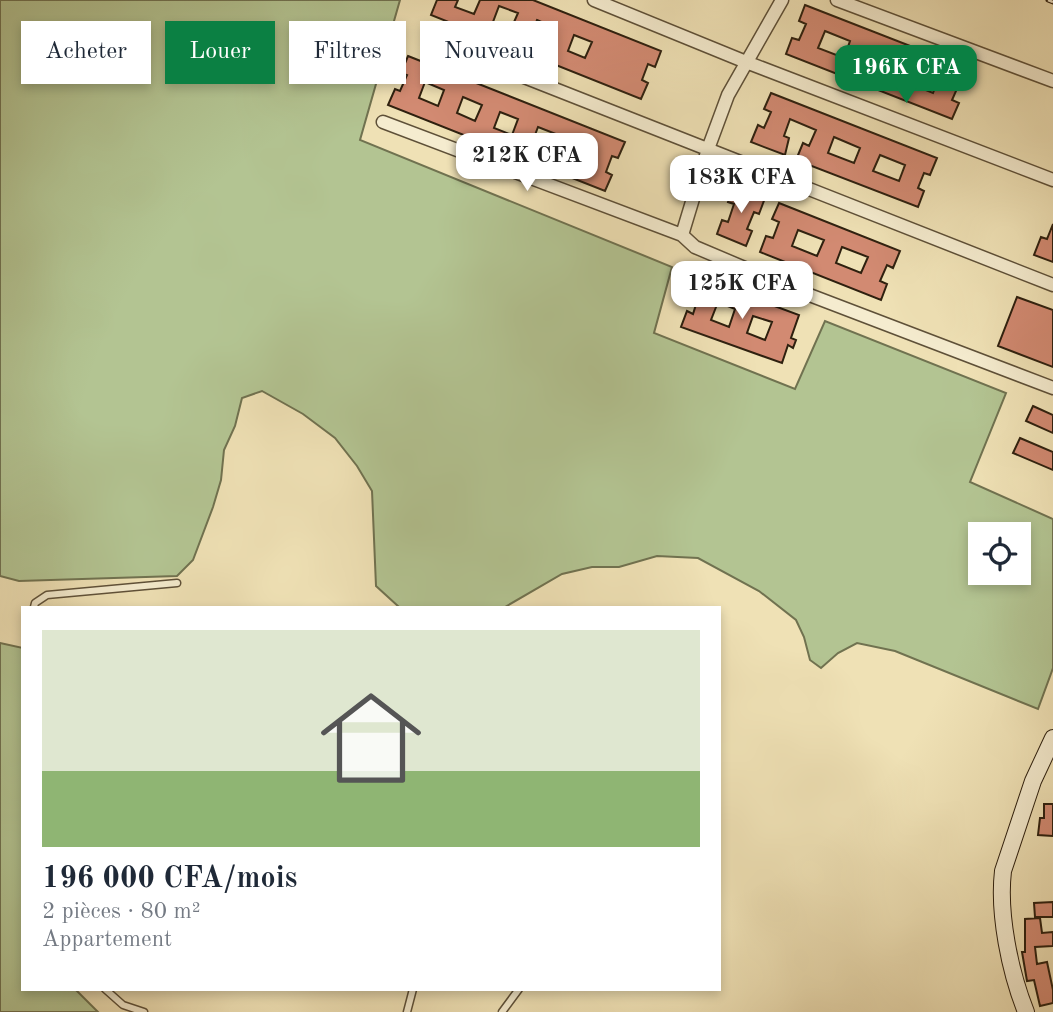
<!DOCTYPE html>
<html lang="fr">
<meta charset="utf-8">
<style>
:root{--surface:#fff;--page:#f6f6f7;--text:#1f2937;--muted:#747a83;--accent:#0b8043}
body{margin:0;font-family:"Old Standard TT",serif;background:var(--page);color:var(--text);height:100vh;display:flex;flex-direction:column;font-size:26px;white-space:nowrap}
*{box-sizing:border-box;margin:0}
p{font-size:23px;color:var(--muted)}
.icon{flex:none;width:38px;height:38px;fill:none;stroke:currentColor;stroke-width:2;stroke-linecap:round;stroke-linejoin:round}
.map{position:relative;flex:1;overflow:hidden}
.drawer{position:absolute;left:21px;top:606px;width:700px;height:385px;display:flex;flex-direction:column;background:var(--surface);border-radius:0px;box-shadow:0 4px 10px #0003}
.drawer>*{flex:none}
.top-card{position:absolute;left:21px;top:21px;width:700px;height:63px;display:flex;gap:14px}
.controls{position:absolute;left:968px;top:522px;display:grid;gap:14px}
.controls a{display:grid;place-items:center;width:63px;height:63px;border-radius:0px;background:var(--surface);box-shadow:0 4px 10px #0003;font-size:35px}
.price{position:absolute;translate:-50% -60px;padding:0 16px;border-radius:14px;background:#fff;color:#222;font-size:23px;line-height:46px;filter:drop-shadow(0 2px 4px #0008)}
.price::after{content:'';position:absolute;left:50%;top:42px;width:21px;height:16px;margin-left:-10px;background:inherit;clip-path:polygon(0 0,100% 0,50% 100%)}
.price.selected{background:var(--accent);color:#fff}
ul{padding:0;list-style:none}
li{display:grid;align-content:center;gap:14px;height:371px;padding:0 21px}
li span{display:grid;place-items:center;height:217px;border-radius:0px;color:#555}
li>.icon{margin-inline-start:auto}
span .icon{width:126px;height:126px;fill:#fffc;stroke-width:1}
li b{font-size:30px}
.chip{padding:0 24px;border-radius:0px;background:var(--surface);box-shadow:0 4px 10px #0003;font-size:24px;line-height:63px}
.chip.selected{background:var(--accent);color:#fff}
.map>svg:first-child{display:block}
.green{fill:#b3c492;stroke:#707250;stroke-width:2;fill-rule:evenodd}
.building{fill:#d28a72;stroke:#2e200f;stroke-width:2;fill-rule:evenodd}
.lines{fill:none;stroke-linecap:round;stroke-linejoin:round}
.service-casing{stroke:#5e5038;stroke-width:9}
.minor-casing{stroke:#5e5038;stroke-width:15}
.secondary-casing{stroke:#2e200f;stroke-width:18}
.service{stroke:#f5eccf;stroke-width:6}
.minor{stroke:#f5eccf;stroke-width:12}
.secondary{stroke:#f5eccf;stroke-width:16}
.rail-casing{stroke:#2e200f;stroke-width:5}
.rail{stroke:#f5eccf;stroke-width:2.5;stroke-dasharray:8;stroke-linecap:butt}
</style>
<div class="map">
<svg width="1053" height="1012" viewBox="0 0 1053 1012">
<rect width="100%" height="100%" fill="#efe1b5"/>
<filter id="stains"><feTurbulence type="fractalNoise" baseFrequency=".00286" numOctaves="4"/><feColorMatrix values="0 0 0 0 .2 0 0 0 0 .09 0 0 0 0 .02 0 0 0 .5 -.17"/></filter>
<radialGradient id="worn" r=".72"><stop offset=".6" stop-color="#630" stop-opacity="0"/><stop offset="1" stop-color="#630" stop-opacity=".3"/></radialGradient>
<path class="green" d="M0 0H400L360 140 672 267 654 333 795 389 825 321 1006 393 970 482 1053 519V668L1038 709 895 651 857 643 838 653 821 668 810 660 804 637 796 620 759 591 698 558 657 556 619 567H592L562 574 505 607H399L376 586 372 491 357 466 335 438 303 414 262 391 242 398 235 426 224 450 221 480 213 507 193 560 177 576 19 581 0 576ZM980 534H1018V572H980Z
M0 643 23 648V989H75L98 1012H0Z"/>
<path class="building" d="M437 0H458L455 7 474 14 480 0H533L661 51 655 67 648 64 642 80 648 83 641 99 431 15ZM499 6 518 13 511 29 493 22ZM537 20 555 28 548 44 530 37ZM574 35 592 42 585 58 568 51Z
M805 5 972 70 965 87 959 84 952 100 959 103 952 119 786 54 792 38 799 40 806 24 799 21ZM825 31 850 41 844 58 818 48ZM870 49 894 59 888 75 864 66ZM914 67 939 77 933 93 908 83Z
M408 56 625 142 618 158 612 156 606 172 612 175 605 191 388 105 395 89 400 91 407 75 401 73ZM425 82 444 90 438 106 419 98ZM463 97 482 105 475 121 457 113ZM500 112 518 119 512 135 494 128ZM538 127 556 134 550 150 532 143ZM575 141 594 149 587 165 569 158Z
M771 93 937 158 930 175 924 173 918 188 924 191 918 207 796 160 803 143 809 146 816 130 790 119 784 136 789 138 785 155 751 142 758 125 764 128 771 112 764 109ZM834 137 860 148 854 163 828 153ZM880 155 905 165 899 181 873 171Z
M734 185 765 198 759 214 754 212 747 229 752 231 746 246 717 234 722 220 728 222 734 204 728 202Z
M779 203 900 251 893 268 887 265 880 281 887 284 881 300 760 252 766 236 773 238 779 222 772 219ZM798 230 824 240 817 256 792 246ZM842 247 868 257 861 273 836 263Z
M1053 224V262L1034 255 1041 237 1047 239Z
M699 278 799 315 791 338 796 340 793 348 788 345 782 363 681 327 687 311 693 314 699 295 694 293ZM718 302 735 309 729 327 711 320ZM753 316 772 322 765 340 747 333Z
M1017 297 1053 310V367L998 346Z
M1033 406 1053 415V433L1026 421Z
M1020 438 1053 452V470L1013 453Z
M1044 804H1053V836L1038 835 1040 818H1044Z
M1053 902V917H1035L1034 903Z
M1040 918 1042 933 1053 932V946L1035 947 1037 964 1047 962 1053 990V1003L1040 1006 1034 980 1027 981 1022 952H1025V919Z"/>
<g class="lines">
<defs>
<path id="service" d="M34 607 35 603 47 595 177 583
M105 989 123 1005 144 1012
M407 1012 413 989
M502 1012 519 989"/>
<path id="minor" d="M594 0 746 62 1053 180
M782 0 728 95 708 149 682 235 695 247 799 291 1053 388
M837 0 1053 81
M430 40 1053 285
M383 122 682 235"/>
<path id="secondary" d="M1026 1012C1010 972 998 914 1003 871L1033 781 1053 738"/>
</defs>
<use href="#service" class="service-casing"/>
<use href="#minor" class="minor-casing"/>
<use href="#secondary" class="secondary-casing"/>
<use href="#service" class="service"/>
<use href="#minor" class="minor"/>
<use href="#secondary" class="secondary"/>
<defs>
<path id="rail" d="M1048 0 1053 2"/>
</defs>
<use href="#rail" class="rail-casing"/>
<use href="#rail" class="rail"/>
</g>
<rect width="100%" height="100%" filter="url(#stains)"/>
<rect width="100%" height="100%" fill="url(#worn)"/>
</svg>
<div class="controls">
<a><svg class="icon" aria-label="locate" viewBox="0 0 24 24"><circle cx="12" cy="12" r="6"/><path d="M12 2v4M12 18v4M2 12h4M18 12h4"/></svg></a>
</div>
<b class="price selected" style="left:906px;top:105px">196K CFA</b>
<b class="price" style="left:527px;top:193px">212K CFA</b>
<b class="price" style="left:741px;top:215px">183K CFA</b>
<b class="price" style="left:742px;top:321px">125K CFA</b>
<div class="top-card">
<a class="chip">Acheter</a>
<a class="chip selected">Louer</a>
<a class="chip">Filtres</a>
<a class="chip">Nouveau</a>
</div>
<section class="drawer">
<ul>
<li><span style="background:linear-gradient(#dfe7d0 65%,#8fb573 0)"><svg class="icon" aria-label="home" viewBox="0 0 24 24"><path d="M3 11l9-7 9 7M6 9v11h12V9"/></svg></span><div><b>196 000 CFA/mois</b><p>2 pièces · 80 m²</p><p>Appartement</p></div></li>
</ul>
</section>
</div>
